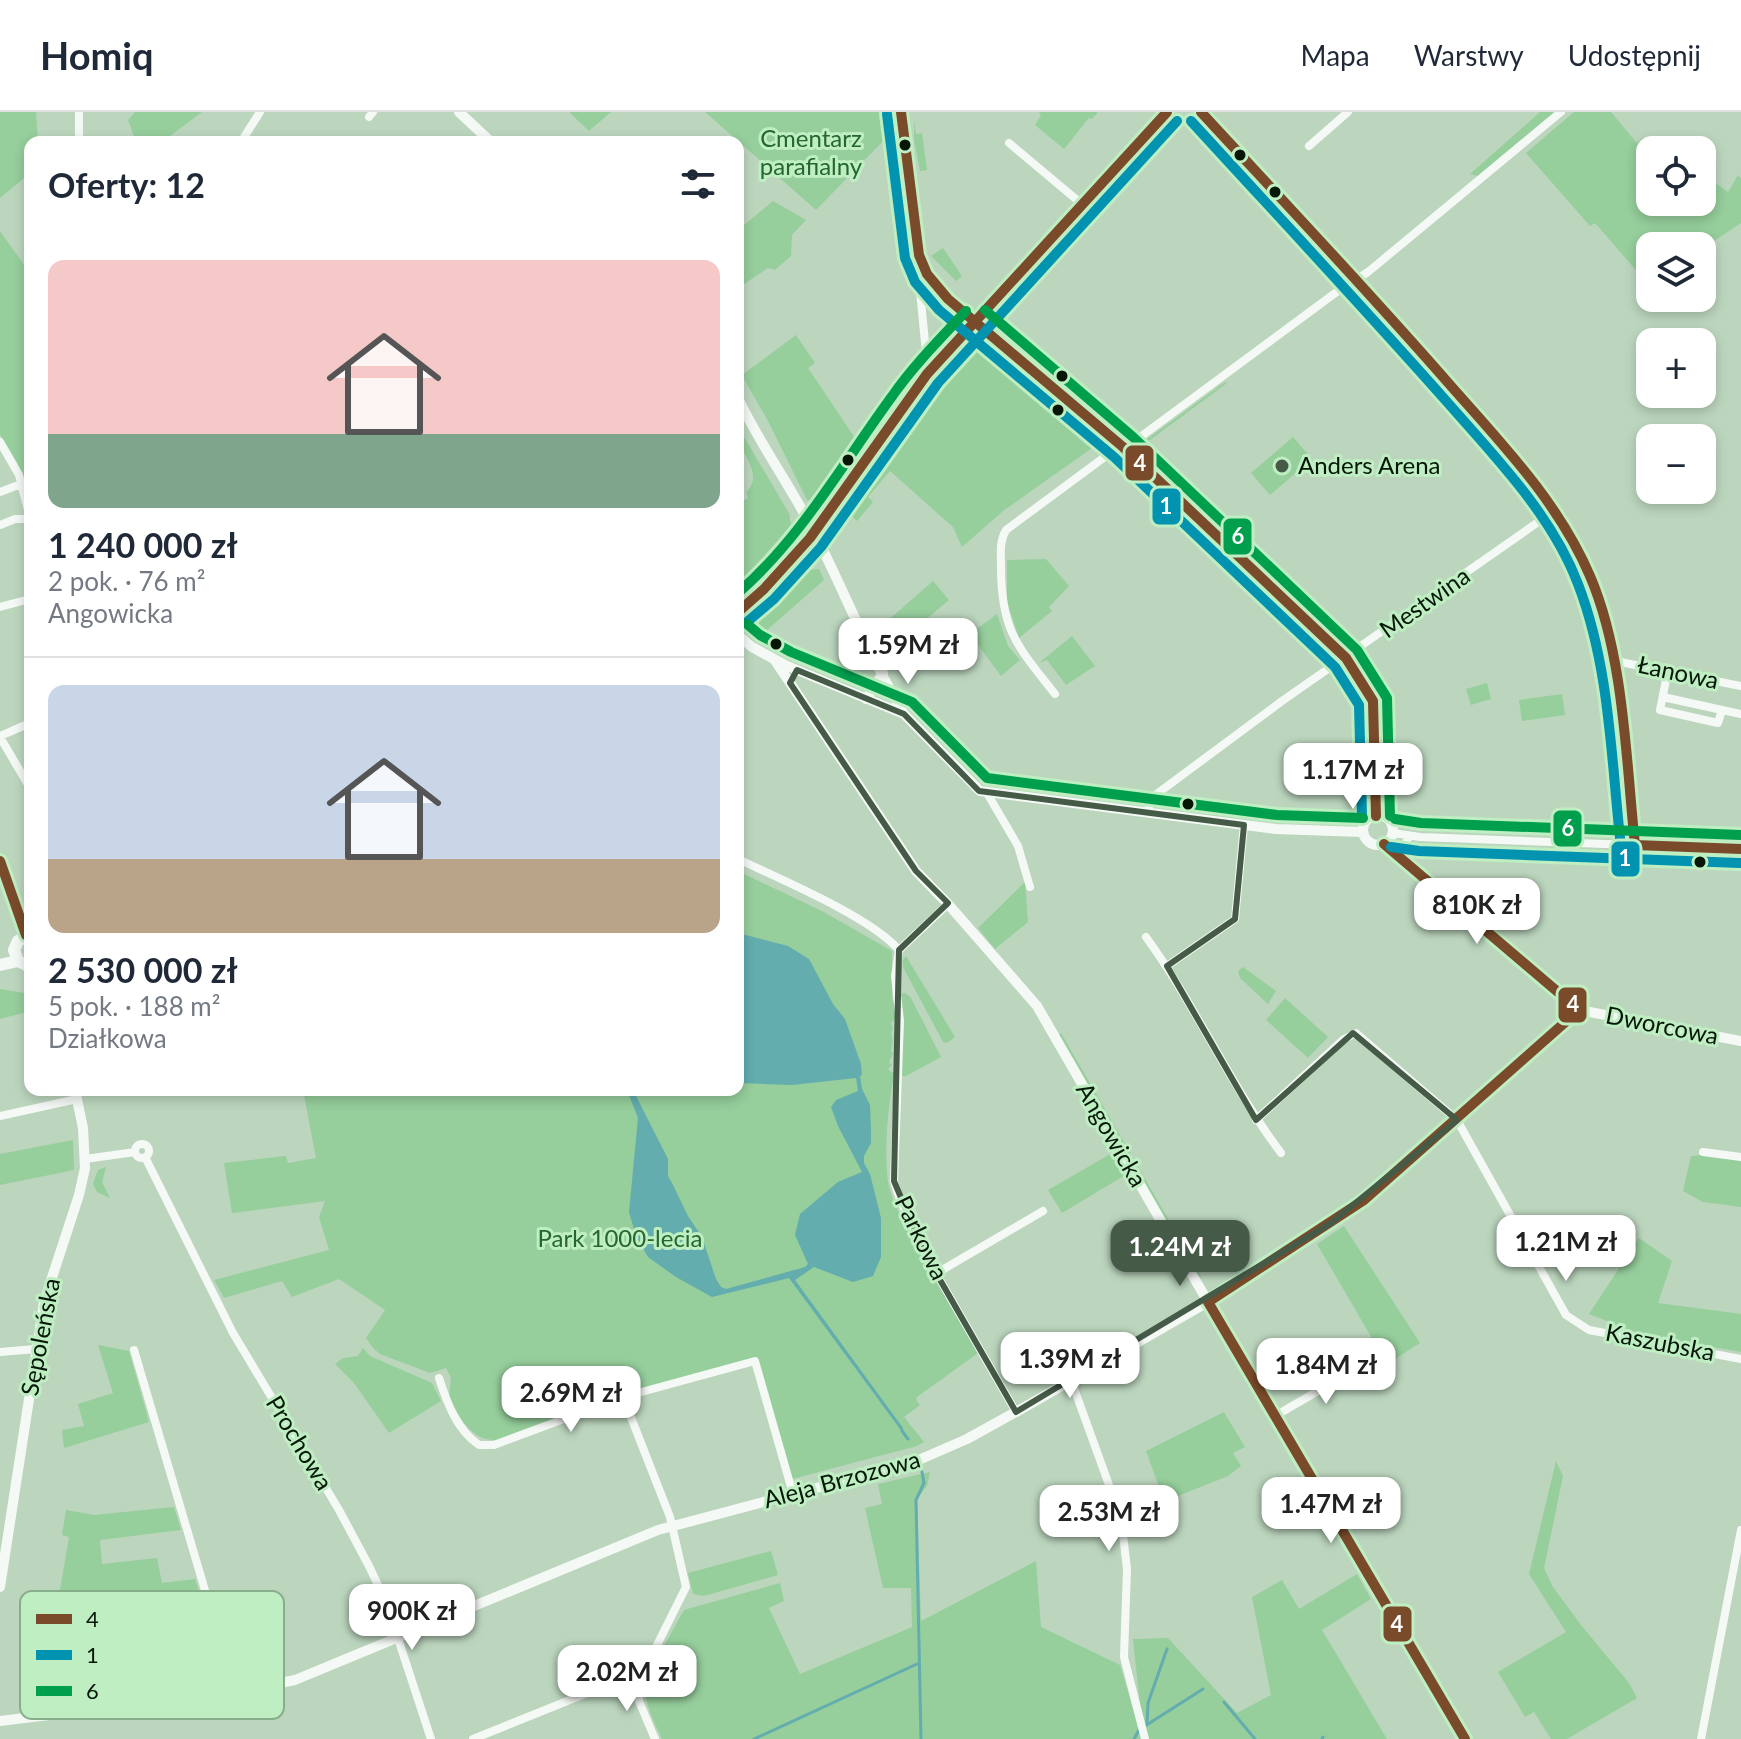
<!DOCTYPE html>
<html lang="pl">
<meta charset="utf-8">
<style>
:root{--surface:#fff;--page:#f6f6f7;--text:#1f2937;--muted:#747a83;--line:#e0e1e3;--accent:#465a48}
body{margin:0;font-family:Lato,sans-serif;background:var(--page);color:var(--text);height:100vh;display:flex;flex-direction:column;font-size:30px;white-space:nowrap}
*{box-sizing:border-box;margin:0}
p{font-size:26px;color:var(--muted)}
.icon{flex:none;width:44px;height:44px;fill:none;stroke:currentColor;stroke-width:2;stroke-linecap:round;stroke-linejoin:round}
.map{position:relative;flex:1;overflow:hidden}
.sheet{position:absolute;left:24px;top:24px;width:720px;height:960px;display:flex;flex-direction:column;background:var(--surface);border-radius:16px;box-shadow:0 4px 12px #0003}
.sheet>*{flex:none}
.tools{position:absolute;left:1636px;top:24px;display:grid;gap:16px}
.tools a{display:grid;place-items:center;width:80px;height:80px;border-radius:16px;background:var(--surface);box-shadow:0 4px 12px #0003;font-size:40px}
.price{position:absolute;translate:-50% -68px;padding:0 18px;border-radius:16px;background:#fff;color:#222;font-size:26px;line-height:52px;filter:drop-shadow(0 2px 4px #0008)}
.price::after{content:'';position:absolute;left:50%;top:48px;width:24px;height:18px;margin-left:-12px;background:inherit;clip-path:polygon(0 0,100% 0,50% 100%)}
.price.selected{background:var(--accent);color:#fff}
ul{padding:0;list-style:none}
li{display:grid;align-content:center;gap:16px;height:424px;padding:0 24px}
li+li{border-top:2px solid var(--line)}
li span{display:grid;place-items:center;height:248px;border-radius:16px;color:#555}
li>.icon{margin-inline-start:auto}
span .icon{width:144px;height:144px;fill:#fffc;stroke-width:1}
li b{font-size:34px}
h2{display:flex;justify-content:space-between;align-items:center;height:96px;padding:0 24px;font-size:34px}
header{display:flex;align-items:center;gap:48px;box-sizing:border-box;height:112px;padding:0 40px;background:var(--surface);border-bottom:2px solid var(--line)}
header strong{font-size:38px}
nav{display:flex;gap:44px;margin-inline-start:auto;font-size:28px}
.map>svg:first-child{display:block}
.green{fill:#96ce9c}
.water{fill:#63adae}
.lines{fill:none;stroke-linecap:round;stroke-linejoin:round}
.stream{stroke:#63adae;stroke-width:3}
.minor{stroke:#f5f9f5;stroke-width:8}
.tertiary{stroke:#f5f9f5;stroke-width:10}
.secondary{stroke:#f5f9f5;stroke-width:12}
.bus-1-casing{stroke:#beeec2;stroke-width:16}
.bus-2-casing{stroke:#beeec2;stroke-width:16}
.bus-3-casing{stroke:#beeec2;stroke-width:16}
.bus-1{stroke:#7a4b2a;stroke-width:10}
.bus-2{stroke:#0193b0;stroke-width:10}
.bus-3{stroke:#009f4d;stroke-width:10}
.marked{fill:none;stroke:#465a48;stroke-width:6;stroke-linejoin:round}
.bus-dot{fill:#061708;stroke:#beeec2;stroke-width:3}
.poi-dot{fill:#465a48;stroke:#beeec2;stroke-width:3}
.labels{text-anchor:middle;stroke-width:6;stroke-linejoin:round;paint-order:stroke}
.park-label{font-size:24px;fill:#256631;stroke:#beeec2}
.poi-label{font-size:24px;fill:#061708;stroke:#beeec2;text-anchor:start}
.street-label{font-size:24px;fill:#061708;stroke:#beeec2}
.key{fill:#beeec2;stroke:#87ae8a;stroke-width:2}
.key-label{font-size:22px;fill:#061708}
.line-badge{stroke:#beeec2;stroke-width:3}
.badge-label{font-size:22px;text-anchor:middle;font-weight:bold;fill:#fff}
</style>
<header>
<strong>Homiq</strong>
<nav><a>Mapa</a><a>Warstwy</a><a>Udostępnij</a></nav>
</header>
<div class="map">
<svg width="1741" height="1627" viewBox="0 0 1741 1627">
<rect width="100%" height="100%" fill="#bcd6be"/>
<path class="green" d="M0 0H36L38 30H30V61L0 86Z
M135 0H202L170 24 171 27 167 30H136L128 8Z
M569 0H611L589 19Z
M705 0H887L889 23 816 98Z
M1039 0H1098L1092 7 1089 6 1064 37 1035 13 1041 3Z
M1540 0H1554L1478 64 1470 62Z
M1574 0H1611L1637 31 1643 26 1655 38H1650V90H1702L1703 62 1728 80 1738 63 1741 66V111L1702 137V134H1650L1648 172 1595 111 1590 114 1526 41Z
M914 8 916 22 922 21 927 58 920 59 914 28Z
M773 89 806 108 792 123 791 144 775 158 768 156 738 176V118Z
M0 119 30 161V387L17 350 0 322Z
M943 136 962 164 956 169 931 144Z
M951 207C956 225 941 242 928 251L929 243Z
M796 223 815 251 808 256 859 332 815 389 807 388 768 309 744 267 738 266Z
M982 228 990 235 993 231 1036 268 1057 293 1055 297 1102 329 1003 399 962 435 953 415 890 359 868 385 873 390 857 409 845 398 912 301 974 230Z
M1225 270 1227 271 1150 328H1146Z
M743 323 790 403C788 411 794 412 794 421 796 435 754 469 743 477L738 469V384L740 383 743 389 748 386 746 380C762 366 747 348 740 332Z
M1293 325 1312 347 1270 383 1251 361Z
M813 441 749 504 742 515 747 502 782 469 806 443Z
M1046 447 1069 474 1049 495 1052 499 1019 526 1007 490V448Z
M819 457 824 468 758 526C751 522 751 518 750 511L805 458Z
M933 469 949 488 883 543 876 529 878 517Z
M997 502 1008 534 1020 548 1001 564 970 522Z
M1072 524 1095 554 1066 573 1047 548 1039 551Z
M1487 571 1491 587 1471 593 1466 577Z
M1562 582 1565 603 1522 609 1519 588Z
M738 759 822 799 892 839V886L898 904 891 911 893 918 891 920 893 928 891 939 893 942 889 950 892 953 888 957 892 961 896 957C888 986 883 1045 889 1075 893 1091 902 1106 910 1120L915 1121 978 1241 917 1285 916 1288 920 1293 904 1305 924 1330 917 1334 792 1367 758 1248 496 1328C471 1329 460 1305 449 1287L451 1266 446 1256 430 1261 380 1242 373 1236 366 1226 385 1198 339 1167 292 1185 282 1169 224 1186 214 1168 329 1138 319 1105 325 1089 232 1101 224 1051 286 1044 288 1051 316 1046 303 978 468 980 475 978H738Z
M1025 770 1028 810 995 837 978 816Z
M906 844 955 925 947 931 943 930 903 855V848Z
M1243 855 1276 879 1268 892 1240 866 1238 859Z
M0 877 30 882V899L0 907Z
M905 881 911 886 941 945 906 964H901V882Z
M1285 886 1328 925 1308 946 1266 908Z
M1061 921 1201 1164 1200 1166 1058 924Z
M73 1028 74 1058 0 1073V1042Z
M1112 1041 1126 1066 1122 1065 1062 1101 1048 1078Z
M1701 1043 1741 1048V1095L1703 1090 1683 1079 1691 1044Z
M106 1055 102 1070 110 1086 97 1080 93 1072 98 1058Z
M1344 1114 1420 1231 1387 1252 1317 1132Z
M1639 1126 1672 1149 1658 1191 1741 1202V1240L1643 1223 1589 1202Z
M98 1233 129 1239 149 1310 64 1336 62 1318 84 1314 78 1292 113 1281Z
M363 1236 370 1244 432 1271 441 1289 389 1321 354 1271 335 1252 343 1246 358 1244Z
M1224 1300 1245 1335 1233 1341 1241 1354 1228 1364 1168 1388 1166 1380 1161 1381 1146 1339Z
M1556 1349 1563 1364 1544 1456 1553 1475 1581 1513 1629 1571 1637 1586 1567 1627H1551L1534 1600 1525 1605 1498 1560 1566 1520 1529 1462Z
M930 1360 927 1374 917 1387 921 1509 1036 1449 1041 1515 1120 1553 1142 1627H662C653 1607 642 1588 646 1566L684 1498 780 1471 784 1489 769 1496 800 1562 912 1515 911 1476H883L865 1396 882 1392 878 1372Z
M174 1395 181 1418 100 1428 102 1452 157 1446 162 1471 195 1467 205 1498 192 1500 191 1496 166 1500 167 1517 142 1520V1526L116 1529 117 1545 66 1550 79 1505 56 1501 69 1425 62 1423 66 1398 94 1403Z
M771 1439 778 1463 704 1484 693 1482 688 1461Z
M1357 1462 1371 1487 1322 1518 1387 1627H1149L1141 1603 1133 1527 1168 1526 1237 1601 1271 1583 1252 1485 1282 1468 1299 1497Z"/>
<path class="water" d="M738 821 788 834 809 847 833 892 845 907 861 952 862 963 860 964 862 977 870 993 871 1020V1031L864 1044V1051L870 1062 881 1106V1145L873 1164 853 1170 814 1155 795 1168 903 1316V1321L789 1166 712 1185 676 1165 648 1145 636 1124 629 1100 638 1006 627 978H633L668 1047V1064L672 1071 688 1104 702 1125 716 1167 721 1175 726 1177 805 1155 808 1152 795 1123 800 1102 838 1070 862 1060 838 1014 831 995 836 988 858 979 856 966 792 973 738 971Z"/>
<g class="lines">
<path class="stream" d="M902 1319 908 1327
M1224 1590 1255 1627
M1147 1612 1148 1591 1167 1537
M1145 1614 1203 1577
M754 1627 917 1552
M921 1627 916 1388 924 1371 922 1360
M1134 1627 1139 1618
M1322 1627 1323 1625"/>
<path class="minor" d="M79 0V30
M1201 0 1427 246 1524 357 1569 422 1591 466 1614 542 1635 733
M369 5 373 0
M241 30 260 0
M1009 31 1083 93
M1309 34 1348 0
M927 162 919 168 926 241 924 258 927 262
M0 330 19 363 30 406
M0 380 21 372
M0 413 15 407H30
M0 495 30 487
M1615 549 1741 574
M1668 558 1660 598 1718 611 1722 598 1741 602
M1055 582C1017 534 1001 518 1001 455 1001 442 999 430 1006 418L1106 344 1139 326 1342 176 1368 160 1561 0
M1663 585 1722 598
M0 624 30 611
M0 625 30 676
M987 681 1018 734 1030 775
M1148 700 1150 689 1154 684 1282 589 1554 399
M1393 721 1420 725 1741 737
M1399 746 1409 724
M738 747C780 767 871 805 899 838
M948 792 899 838 895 864 900 909 894 1069C900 1094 915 1116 924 1140L1016 1300
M1146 825C1196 894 1230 973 1281 1041
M1167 854 1235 807 1244 713
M0 1004 77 987
M1256 1008 1344 927 1356 921 1457 1008 1566 1203 1589 1218 1741 1247
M135 1039a7 7 0 1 1 14 0a7 7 0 1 1-14 0Z
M1703 1040 1741 1045
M145 1045 233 1221 339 1398 369 1454 386 1490 431 1627
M85 1047 135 1040
M937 1161 1043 1099
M134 1238 235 1580
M0 1240 36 1237
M439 1266C447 1291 457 1318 479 1333H494L623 1285 755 1249 793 1382
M1071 1268 1121 1406 1127 1457 1124 1545 1145 1627
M623 1285 670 1405 686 1475 639 1569V1589L655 1627
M1275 1304 1361 1254
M473 1627 627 1565 639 1569
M1701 1627 1741 1418"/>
<path class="tertiary" d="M459 0 491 30
M976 209 1123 335 1346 546 1373 589 1376 704
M738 286C760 333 791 374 814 420 845 480 869 544 904 602
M738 523 752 535 785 553 904 602 980 679 1276 717 1363 720
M774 547 916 759 948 792 1037 894 1187 1154 1465 1627
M866 587 883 561
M1363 718a15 15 0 1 1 30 0a15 15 0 1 1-30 0Z
M1384 732 1579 898 1741 929
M0 749 26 823
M0 1475 44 1190 79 1083 85 1056 83 1016 75 978
M0 1609 235 1580 295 1568 658 1418 914 1350 967 1327 1016 1300 1208 1190 1364 1088 1457 1008 1579 898"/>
<path class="secondary" d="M901 0 921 150 941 180 976 209
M738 500C810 442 856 358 909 284L927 262 1167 0
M30 822 18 829 14 838 18 849 30 855
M0 853 18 849"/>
<defs>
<path id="bus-1" d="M901 0 919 143 927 162 948 187 1123 335 1346 546 1373 589 1376 704
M1201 0C1285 91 1370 181 1451 274 1503 333 1559 391 1590 464 1624 543 1626 648 1635 733
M738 500 764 477 810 426 927 262 1167 0
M1384 732 1579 898
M1635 733 1741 737
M0 749 26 823
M1208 1190 1465 1627
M1208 1190 1364 1088 1579 898"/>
<path id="bus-2" d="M887 2 905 146 915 170 939 198 1114 345 1335 555 1359 593 1362 704
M1191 9C1277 103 1364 196 1448 291 1496 346 1552 403 1578 472 1610 555 1611 647 1621 735
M747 510 774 487 821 435 938 271 1177 9
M1391 735 1419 739 1740 751"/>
<path id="bus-3" d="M985 198 1133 325 1357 538 1387 586 1390 704
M738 481C802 425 843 351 893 283 914 253 941 226 966 199
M747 512 760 523 791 540 912 590 987 666 1277 703 1363 706
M1395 707 1421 711 1741 723"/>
</defs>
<use href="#bus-1" class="bus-1-casing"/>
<use href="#bus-2" class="bus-2-casing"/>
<use href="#bus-3" class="bus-3-casing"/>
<use href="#bus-1" class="bus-1"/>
<use href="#bus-2" class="bus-2"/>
<use href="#bus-3" class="bus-3"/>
</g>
<path class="marked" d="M797 558 904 602 979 679 1244 713 1235 807 1167 854 1256 1008 1353 921 1457 1008 1331 1111 1016 1300 924 1140 894 1069 899 838 948 791 916 759 790 571Z"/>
<g class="bus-dot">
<circle cx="905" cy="33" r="7"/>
<circle cx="1240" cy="43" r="7"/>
<circle cx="1275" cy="80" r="7"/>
<circle cx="1062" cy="264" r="7"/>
<circle cx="1058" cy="298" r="7"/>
<circle cx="848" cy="348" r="7"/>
<circle cx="776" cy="532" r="7"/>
<circle cx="1188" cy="692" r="7"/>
<circle cx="1700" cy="750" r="7"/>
</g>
<circle class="poi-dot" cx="1282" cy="354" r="8"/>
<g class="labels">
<g class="park-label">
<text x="811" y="35">Cmentarz<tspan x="811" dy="28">parafialny</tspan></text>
<text x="620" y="1135">Park 1000-lecia</text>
</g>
<g class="poi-label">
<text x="1298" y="362">Anders Arena</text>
</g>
<g class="street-label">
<text transform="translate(1425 491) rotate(-35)" y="8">Mestwina</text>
<text transform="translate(1678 561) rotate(12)" y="8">Łanowa</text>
<text transform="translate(1662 914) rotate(11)" y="8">Dworcowa</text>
<text transform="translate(1111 1023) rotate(60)" y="8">Angowicka</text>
<text transform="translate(921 1126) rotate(64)" y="8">Parkowa</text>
<text transform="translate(41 1225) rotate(-79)" y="8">Sępoleńska</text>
<text transform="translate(1660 1231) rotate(11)" y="8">Kaszubska</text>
<text transform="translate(299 1331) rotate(59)" y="8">Prochowa</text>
<text transform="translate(842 1368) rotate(-15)" y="8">Aleja Brzozowa</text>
</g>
</g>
<rect x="20" y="1479" width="264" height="128" rx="12" class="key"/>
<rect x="36" y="1502" width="36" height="10" fill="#7a4b2a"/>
<rect x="36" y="1538" width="36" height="10" fill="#0193b0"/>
<rect x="36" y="1574" width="36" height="10" fill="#009f4d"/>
<g class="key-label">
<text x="86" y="1515">4</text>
<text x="86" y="1551">1</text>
<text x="86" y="1587">6</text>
</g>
<g class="line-badge">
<rect x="1124" y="332" width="31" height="38" rx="8" fill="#7a4b2a"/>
<rect x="1151" y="375" width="31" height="39" rx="8" fill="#0193b0"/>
<rect x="1222" y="405" width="31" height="39" rx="8" fill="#009f4d"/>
<rect x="1552" y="697" width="31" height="39" rx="8" fill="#009f4d"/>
<rect x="1610" y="728" width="31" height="38" rx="8" fill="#0193b0"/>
<rect x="1557" y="874" width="31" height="38" rx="8" fill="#7a4b2a"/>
<rect x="1382" y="1493" width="31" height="38" rx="8" fill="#7a4b2a"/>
</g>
<g class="badge-label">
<text x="1140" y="359">4</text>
<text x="1166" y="402">1</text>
<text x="1238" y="432">6</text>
<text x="1568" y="724">6</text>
<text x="1625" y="754">1</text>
<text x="1573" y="900">4</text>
<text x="1397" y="1520">4</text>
</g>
</svg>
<div class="tools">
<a><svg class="icon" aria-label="locate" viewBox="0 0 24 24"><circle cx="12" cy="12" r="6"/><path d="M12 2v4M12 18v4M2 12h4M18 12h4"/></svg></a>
<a><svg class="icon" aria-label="layers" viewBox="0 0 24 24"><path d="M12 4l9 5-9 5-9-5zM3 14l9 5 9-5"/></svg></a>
<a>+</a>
<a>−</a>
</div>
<b class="price" style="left:908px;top:574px">1.59M zł</b>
<b class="price" style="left:1353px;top:699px">1.17M zł</b>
<b class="price" style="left:1477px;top:834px">810K zł</b>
<b class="price" style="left:1566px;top:1171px">1.21M zł</b>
<b class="price selected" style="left:1180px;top:1176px">1.24M zł</b>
<b class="price" style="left:1070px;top:1288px">1.39M zł</b>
<b class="price" style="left:1326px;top:1294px">1.84M zł</b>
<b class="price" style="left:571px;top:1322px">2.69M zł</b>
<b class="price" style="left:1331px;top:1433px">1.47M zł</b>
<b class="price" style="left:1109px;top:1441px">2.53M zł</b>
<b class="price" style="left:412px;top:1540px">900K zł</b>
<b class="price" style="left:627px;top:1601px">2.02M zł</b>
<section class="sheet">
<h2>Oferty: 12<svg class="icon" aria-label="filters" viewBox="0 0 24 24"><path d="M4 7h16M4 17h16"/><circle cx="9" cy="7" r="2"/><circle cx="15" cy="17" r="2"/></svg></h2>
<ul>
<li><span style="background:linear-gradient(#f6c9c9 70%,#7fa58c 0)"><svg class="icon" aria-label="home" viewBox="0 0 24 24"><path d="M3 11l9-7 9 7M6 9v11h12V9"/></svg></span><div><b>1 240 000 zł</b><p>2 pok. · 76 m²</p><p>Angowicka</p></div></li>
<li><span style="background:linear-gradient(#c9d6e8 70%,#b9a48a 0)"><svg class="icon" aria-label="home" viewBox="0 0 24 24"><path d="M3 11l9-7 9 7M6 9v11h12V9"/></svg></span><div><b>2 530 000 zł</b><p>5 pok. · 188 m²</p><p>Działkowa</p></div></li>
</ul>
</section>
</div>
